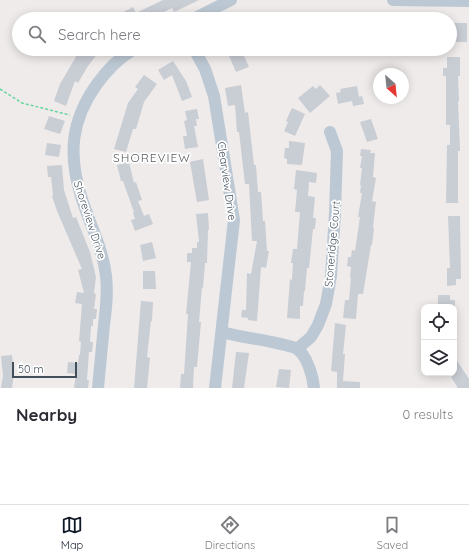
<!DOCTYPE html>
<html lang="en">
<head>
<meta charset="utf-8">
<style>
  :root { --surface:#fff; --page:#f7f7f7; --text:#2b2b33; --muted:#7c7c81; --line:#e1e1e2; --accent:#111827 }
  body { margin:0; font-family:Quicksand,sans-serif; background:var(--page); color:var(--text) }
  .controls { position:absolute; right:12px; bottom:12px; display:grid; overflow:hidden; border-radius:8px; box-shadow:0 2px 10px #0003 }
  .controls button { width:36px; height:36px; display:grid; place-items:center; padding:0; border:0; border-bottom:1px solid var(--line); background:var(--surface); color:var(--text); font:20px sans-serif }
  .compass { position:absolute; left:373px; top:68px; width:36px; height:36px; border-radius:50%; background:var(--surface); box-shadow:0 2px 10px #0003; rotate:153deg }
  .scale { position:absolute; left:12px; bottom:10px; width:65px; box-sizing:border-box; padding-left:4px; border:2px solid #424f5b; border-top:0; font-size:11px; line-height:14px; white-space:nowrap; color:#424f5b; -webkit-text-stroke:3px #fff; paint-order:stroke }
  .list { margin:0; padding:0; list-style:none }
  h2 { display:flex; justify-content:space-between; align-items:center; height:52px; margin:0; padding:0 16px; font-size:17px }
  h2 small { font-size:13px; font-weight:400; color:var(--muted) }
  .icon { flex:none; width:22px; height:22px; fill:none; stroke:currentColor; stroke-width:2; stroke-linecap:round; stroke-linejoin:round }
  .map { position:relative; flex:none; width:469px; height:388px; overflow:hidden }
  .search { position:absolute; background:var(--surface); box-shadow:0 2px 10px #0003; left:12px; right:12px; top:12px; height:44px; display:flex; align-items:center; gap:10px; box-sizing:border-box; padding:0 14px; border-radius:22px; color:var(--muted); font-size:15px }
  .sheet { height:116px; background:var(--surface) }
  nav { display:flex; justify-content:space-around; align-items:center; box-sizing:border-box; height:56px; border-top:1px solid var(--line); background:var(--surface); font-size:11px; color:var(--muted) }
  nav a { display:grid; justify-items:center; gap:2px }
  nav .on { color:var(--accent) }
  .map>svg:first-child { display:block }
</style>
</head>
<body>
<div class="map">
<svg width="469" height="388" viewBox="0 0 469 388">
  <rect width="100%" height="100%" fill="#efebeb"/>
  <!-- building -->
  <path fill="#c9cdd4" d="M163,0h36l-25,12 -2,-4 -22,11h-40l23,-12 3,6z
    M454,23h13v19h-12z
    M78,49h23l-13,17 -10,17 -3,-2 -9,25 -12,-5 6,-17 17,-29 -2,-2z
    M226,49h15l8,18 -13,5z
    M447,57h13v19h-2l1,25h-1l2,50h-2v52h-12l1,-58h3v-20h-4v-49h-3v-8h4z
    M173,61l13,20 6,16 -10,4 -10,-26 -8,5 -6,-10z
    M144,75l13,9 -13,18 -8,27h-3l-7,23 -12,-3 14,-46 10,-14 -3,-2z
    M241,85l4,28 3,-1 6,53h2l2,27h3l2,29h2l2,30h2l-3,17 -5,-1 -4,54 -9,-1v-2l-7,-1 1,-7h4l1,-37 4,1 6,-33h-5l-3,-57h-4l-6,-52h-2l-2,-27 -7,1 -3,-18z
    M320,85l10,11 -20,17 -12,-15 15,-12 3,3z
    M357,86l2,11 3,-1 2,8 -11,2 -1,-5 -14,3 -2,-11 5,-1 -1,-3z
    M292,108l13,6 -10,22 -11,-5 4,-9 -2,-1z
    M197,109l2,10h-3l1,7h-3l4,21 -13,2 -2,-13h4l-3,-15 3,-1 -2,-9z
    M49,116l16,5 -5,13 -16,-5z
    M371,119l7,20 -11,3 -7,-20z
    M289,141l16,2 -3,22 -15,-1v-5l-3,-1 1,-10h4z
    M47,143l14,2 -2,12 -14,-2z
    M361,149l10,1 -1,3h5l-2,24 3,1 -4,23 4,1 -3,25 1,1 -2,17h-1l-8,49h-5l-2,25 -13,-1 2,-18h4l2,-22 -1,-1 1,-10 -4,-1 1,-9h3l1,-7 3,1 5,-34h-2l4,-24h-2l1,-8h-1l2,-17h-2l2,-12h-2z
    M203,159l6,41 -12,2 -7,-40z
    M129,162l5,21 2,-1 6,18 -4,1 6,15 5,-2 4,10 -18,7 -4,-11 4,-1 -2,-6 1,-1 -11,-31h-2l-4,-16z
    M62,165l2,25 9,28 3,-1 14,35 6,25 -2,16 2,1 -2,15h3l-1,10h-3v7h-2l-1,16h3l-1,10h-3l-2,28h2l-1,8h-14l2,-14 -9,-1 1,-11 10,1 1,-8h1l1,-13 -2,-1 3,-37 -7,-1 2,-11 7,1 -6,-23 4,-1 -25,-58 -5,-15 1,-1 -2,-18h-3l-1,-11z
    M296,170l21,3 -1,10 -7,-1 -1,14 7,1 -2,21h3l-1,11h-2l-4,39h-2l-2,23h-1l-1,15h-3v13l-13,-1 3,-39 2,1 1,-17h-2l2,-14h4l3,-37h-5l2,-22 -3,-1z
    M208,213l1,17h-1l-1,33h-2l-2,25 -1,-1 -3,35h2l-4,45h-3l-1,21h-13l1,-14h3l4,-60h-2l5,-52h-4v-9h5v-5h5v-6h2l-3,-28z
    M448,216h12l1,63h-5v6l-9,1v-18h3z
    M152,242l4,16 -13,3 -3,-16z
    M143,271h12l1,18h-13z
    M438,295h12v5h5v7h-17z
    M141,301l12,1 -1,19h-1l-4,36 3,1 -3,30h-13z
    M335,323l11,2 -3,29h2l-2,27 17,1v6h-23v-16l-6,-1z
    M236,352l13,1 -5,35h-12z
    M12,355l2,19 -2,14h-11l2,-12 -2,-20z
    M454,356l15,23v9h-11l-7,-11 3,-2z
    M279,369l12,1 -2,18 -13,-1z"/>
  <g fill="none" stroke-linecap="round" stroke-linejoin="round">
    <!-- path -->
    <path stroke="#66d59f" stroke-width="1.5" stroke-dasharray="3 2" stroke-linecap="butt" d="M0,89l22,14 48,12"/>
    <!-- minor -->
    <path stroke="#bcc8d3" stroke-width="12" d="M393,0l76,1
      M193,19l38,-19
      M194,49l11,20 9,27 20,124 -19,168
      M222,332c20,6 42,7 63,13 4,1 10,2 12,4 10,6 16,28 17,39
      M297,349l14,-12 7,-12 8,-21 5,-28 4,-63 2,-62 -7,-19
      M98,388c2,-21 4,-42 6,-63 2,-16 4,-32 2,-49 -3,-28 -17,-53 -25,-80 -13,-42 -10,-76 16,-112 10,-14 22,-26 37,-35"/>
  </g>
  <g text-anchor="middle" dominant-baseline="central" stroke-width="3.5" stroke-linejoin="round" paint-order="stroke">
    <!-- street labels -->
    <g font-size="11" fill="#424f5b" stroke="#fff">
      <text transform="translate(227 181) rotate(82)">Clearview Drive</text>
      <text transform="translate(90 220) rotate(72)">Shoreview Drive</text>
      <text transform="translate(332 244) rotate(-85)">Stoneridge Court</text>
    </g>
    <!-- neighbourhood labels -->
    <g font-size="12" letter-spacing="1" fill="#575c61" stroke="#fff">
      <text x="152" y="157">SHOREVIEW</text>
    </g>
  </g>
</svg>
<div class="controls">
<button><svg class="icon" aria-label="locate" viewBox="0 0 24 24"><circle cx="12" cy="12" r="6"/><path d="M12 2v4M12 18v4M2 12h4M18 12h4"/></svg></button>
<button><svg class="icon" aria-label="layers" viewBox="0 0 24 24"><path d="M12 4l9 5-9 5-9-5zM3 14l9 5 9-5"/></svg></button>
</div>
<svg class="compass" viewBox="-18 -18 36 36"><path d="M0-13l5 13h-10z" fill="#e53935"/><path d="M0 13l5-13h-10z" fill="#7c7c81"/></svg>
<div class="scale">50 m</div>
<div class="search"><svg class="icon" aria-label="search" viewBox="0 0 24 24"><circle cx="10" cy="10" r="6"/><path d="M15 15l6 6"/></svg>Search here</div>
</div>
<section class="sheet">
<h2>Nearby<small>0 results</small></h2>
<ul class="list">
</ul>
</section>
<nav>
<a class="on"><svg class="icon" aria-label="map" viewBox="0 0 24 24"><path d="M3 6l6-2 6 2 6-2v14l-6 2-6-2-6 2zM9 4v14M15 6v14"/></svg>Map</a>
<a><svg class="icon" aria-label="directions" viewBox="0 0 24 24"><path d="M12 3l9 9-9 9-9-9zM9 14v-3h6M13 9l2 2-2 2"/></svg>Directions</a>
<a><svg class="icon" aria-label="saved" viewBox="0 0 24 24"><path d="M7 4h10v16l-5-4-5 4z"/></svg>Saved</a>
</nav>
</body>
</html>
